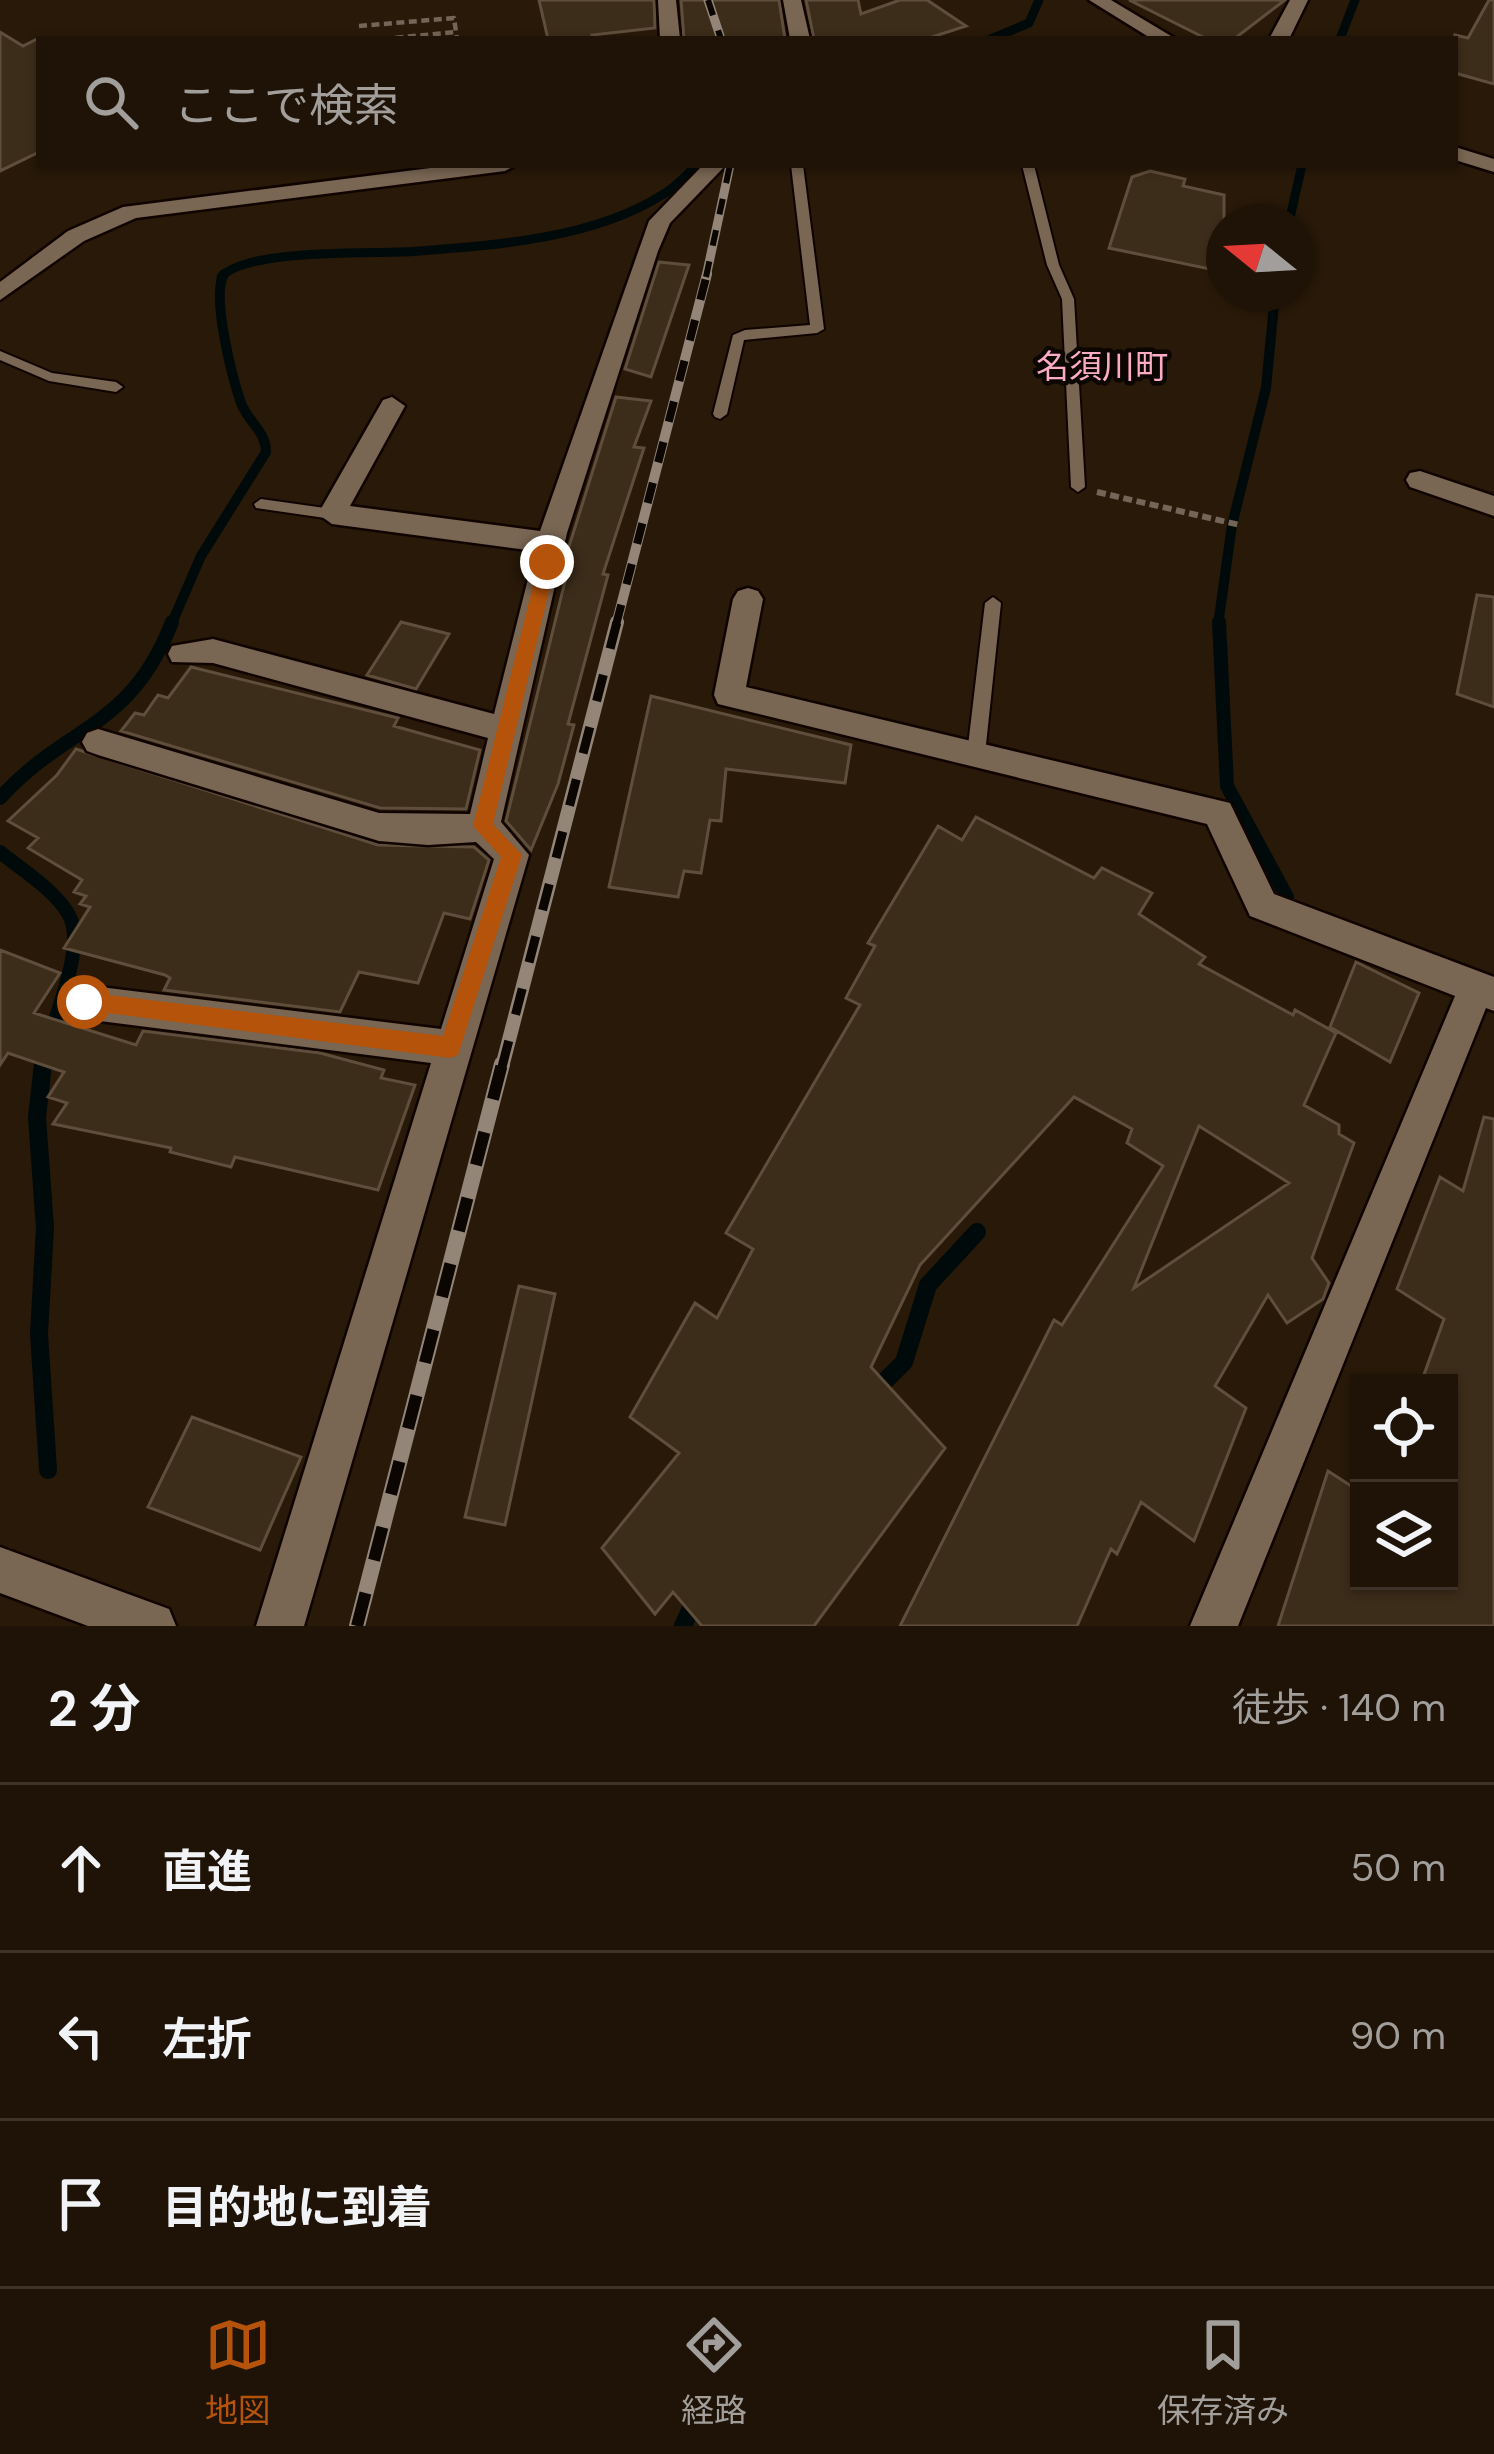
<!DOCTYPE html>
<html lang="ja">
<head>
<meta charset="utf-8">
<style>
  :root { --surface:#1e1306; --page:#2b2014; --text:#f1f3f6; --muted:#a19e9b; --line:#3c3228; --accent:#b45309 }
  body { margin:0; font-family:"DM Sans","Noto Sans JP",sans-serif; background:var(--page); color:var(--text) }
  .controls { position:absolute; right:36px; bottom:36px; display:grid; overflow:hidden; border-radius:0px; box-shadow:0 3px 9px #0004 }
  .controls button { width:108px; height:108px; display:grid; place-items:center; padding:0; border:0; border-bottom:3px solid var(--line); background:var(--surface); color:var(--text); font:60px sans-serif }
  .compass { position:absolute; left:1206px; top:204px; width:108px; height:108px; border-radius:50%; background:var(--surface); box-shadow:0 3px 9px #0004; rotate:288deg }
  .stop { position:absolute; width:36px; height:36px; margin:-27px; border:9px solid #b45309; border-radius:50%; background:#fff }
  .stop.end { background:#b45309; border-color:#fff; box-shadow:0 3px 12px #0008 }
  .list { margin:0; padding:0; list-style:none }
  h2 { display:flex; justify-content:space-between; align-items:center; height:156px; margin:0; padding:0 48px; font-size:51px }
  h2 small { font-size:39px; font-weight:400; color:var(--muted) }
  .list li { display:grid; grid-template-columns:78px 1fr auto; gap:36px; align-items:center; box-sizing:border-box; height:168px; padding:0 48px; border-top:3px solid var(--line) }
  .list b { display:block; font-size:45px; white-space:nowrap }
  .list em { font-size:39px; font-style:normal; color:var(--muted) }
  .icon { flex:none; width:66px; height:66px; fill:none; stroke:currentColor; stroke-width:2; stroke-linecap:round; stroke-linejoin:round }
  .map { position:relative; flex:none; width:1494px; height:1626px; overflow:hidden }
  .search { position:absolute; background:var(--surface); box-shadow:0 3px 9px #0004; left:36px; right:36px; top:36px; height:132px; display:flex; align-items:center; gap:30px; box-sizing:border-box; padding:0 42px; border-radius:0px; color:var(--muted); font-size:45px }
  .sheet { height:660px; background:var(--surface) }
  nav { display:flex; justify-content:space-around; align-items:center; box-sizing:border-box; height:168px; border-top:3px solid var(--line); background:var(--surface); font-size:33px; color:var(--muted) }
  nav a { display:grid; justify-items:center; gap:6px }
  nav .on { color:var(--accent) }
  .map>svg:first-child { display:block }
</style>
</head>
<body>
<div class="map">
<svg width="1494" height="1626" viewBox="0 0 1494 1626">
  <rect width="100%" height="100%" fill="#281908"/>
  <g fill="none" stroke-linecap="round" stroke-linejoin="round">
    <!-- stream-far3 -->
    <path stroke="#010a0b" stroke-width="9" d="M991,39l38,-16 10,-23
      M1340,39l15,-39
      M1289,222l13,-57
      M221,277c28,-30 155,-22 199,-26 78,-6 174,-13 242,-56 13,-7 24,-20 35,-30"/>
    <!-- stream-far2 -->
    <path stroke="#010a0b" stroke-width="10" d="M171,625l30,-69 65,-104c0,-21 -18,-30 -25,-49 -9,-26 -30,-108 -17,-129
      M1218,625l14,-100 34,-137 9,-94"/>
    <!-- stream-far1 -->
    <path stroke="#010a0b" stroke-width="14" d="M1219,622l8,164 60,111
      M0,798c67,-74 130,-68 172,-176
      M0,852c22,18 55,38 69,63 19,36 -21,110 -26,152"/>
    <!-- stream -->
    <path stroke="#010a0b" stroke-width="18" d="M43,1064l-6,53 8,111 -6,106 9,136
      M871,1395l33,-33 24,-77 49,-53
      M683,1626l14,-31"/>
  </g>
  <!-- building -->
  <path fill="#3c2c1a" stroke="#604e3c" stroke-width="3" fill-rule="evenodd" d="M539,0h115l1,28 -63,7 1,4h-45z
    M681,0h98l6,39h-101z
    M806,0h52l3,14 39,-14h27l39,26 -40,13h-112z
    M1129,0h156l-51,39h-27z
    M1489,0h5v84l-39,-11v-38l13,3z
    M0,32l23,14 16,-8v114l-39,19z
    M1150,171l35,8 -2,7 41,9v77l-115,-24 23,-71z
    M659,262l30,3 -38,112 -26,-8z
    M616,397l35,4 -17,46 10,1 -41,126 5,1 -40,149 6,1 -16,59 -27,66 -25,-29 63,-256 -5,-1 2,-8z
    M1477,595l17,2v110l-37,-13z
    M401,622l48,12 -33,55 -49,-14z
    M191,667l207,51 -4,8 86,24 -14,59 -86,-1 -259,-77 14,-18 9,2 14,-20 10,3z
    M651,696l200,49 -6,38 -119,-14 -5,52 -11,-1 -9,53 -17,-2 -6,26 -69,-10z
    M76,749l302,96 96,2 15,13 -19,59 -26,-6 -26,70 -59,-11 -19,40 -176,-22 6,-12 -5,-3 -101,-27 26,-41 -10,-3 6,-8 -12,-4 8,-12 -54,-32 10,-10 -30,-17 49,-46z
    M976,817l118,61 8,-10 50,25 -13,21 66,43 -6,7 94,51 2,-5 41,23 -32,72 35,20v9l15,9 -42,115 17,25 -6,16 -36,24 -19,-28 -53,91 31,22 -52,133 -53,-39 -24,52 -6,-5 -34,77h-177l154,-306 8,5 101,-159 -36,-23 5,-14 -58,-32 -154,168 -49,102 74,81 -131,178h-112l-29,-34 -18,22 -53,-66 77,-95 -49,-36 65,-114 22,15 36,-69 -27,-16 134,-228 -14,-7 29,-52 -7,-3 70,-117 24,14zM1199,1126l90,57 -155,105 46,-115z
    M0,950l60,23 -26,40 102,32 7,-14 177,22 64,17 -3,8 34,7 -37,105 -143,-33 -4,10 -61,-15 1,-4 -118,-24 14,-21 -19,-6 16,-25 -56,-19 -8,12z
    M1356,962l63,31 -29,69 -60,-35z
    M1484,1117l10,2v507h-216l50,-155 31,20v90h90v-198h-28l23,-64 -47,-30 43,-112 23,14z
    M519,1286l36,8 -50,231 -40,-8z
    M192,1417l109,40 -41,93 -112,-43z"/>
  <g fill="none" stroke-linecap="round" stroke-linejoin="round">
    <!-- service casing -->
    <g stroke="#100400" stroke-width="4">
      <path id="service" d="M791,165h12l21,164 -7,4 -73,7 -17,74 -7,5 -5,-2 -2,-3 20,-79 12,-5 65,-5z
        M1022,165h12l25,100 15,34 11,188 -7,5 -7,-5 -9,-188 -15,-34z
        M0,351l52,22 64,9 7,5 -7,5 -67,-11 -49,-21z
        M261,499l71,10 8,5 -8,5 -76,-11 -2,-4z
        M993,597l8,6 -16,151 -3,5h-12l-3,-5 18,-151z"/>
    </g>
    <!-- minor casing -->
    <g stroke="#100400" stroke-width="5">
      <path id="minor" d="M658,0h18l4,39h-20z
        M783,0h18l9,39h-20z
        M1290,0h18l-19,39h-20z
        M454,165h62l-11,6 -369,47 -52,23 -84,59v-18l68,-51 55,-24z
        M703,165h23l-56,58 -12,28 -91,282 -66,289 28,33 -225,771h-48l175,-563 -347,-44 -13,-5 -5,-12 5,-12 13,-5 357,44 53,-170 -18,-17 -48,3 -49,-4 -281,-86 -11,-4 -5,-9 5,-9 11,-4 281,84 91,1 18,-76 -275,-75 -41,-1 -4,-8 4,-8 41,-7 281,75 41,-163 -203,-27 -14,-10 65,-114 9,-3 13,9 -55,100 190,25 109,-310z
        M1420,471l74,25v20l-84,-29 -4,-7 4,-7z
        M748,588l10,3 5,8 -17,88 484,116 44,91 220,83v34l-8,-3 -248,618h-48l265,-630 -205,-80 -43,-92 -489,-120 -4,-9 19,-96 5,-8z
        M0,1547l169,62 7,17h-88l-88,-33z"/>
    </g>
    <!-- tertiary casing -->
    <g stroke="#100400" stroke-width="5">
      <path id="tertiary" d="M1089,0h22l65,39h-24z
        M1455,147l39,12v13l-39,-12z"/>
    </g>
    <!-- path-far1 -->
    <path stroke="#736557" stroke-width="4.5" stroke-dasharray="8 4.5" stroke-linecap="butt" d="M359,26l95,-8 3,21
      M383,39l73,-7"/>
    <!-- path -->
    <path stroke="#736557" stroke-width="6" stroke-dasharray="9 4.5" stroke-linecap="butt" d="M1097,492l143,33"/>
    <!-- service -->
    <use href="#service" fill="#796653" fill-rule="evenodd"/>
    <!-- minor -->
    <use href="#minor" fill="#796653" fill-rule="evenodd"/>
    <!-- tertiary -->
    <use href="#tertiary" fill="#796653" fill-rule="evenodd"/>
    <!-- rail-far3 casing -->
    <g stroke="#938679" stroke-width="9">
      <path id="rail-far3" d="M708,0l13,39
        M706,277l24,-112"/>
    </g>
    <!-- rail-far2 casing -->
    <g stroke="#938679" stroke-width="10">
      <path id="rail-far2" d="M616,625l91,-351"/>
    </g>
    <!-- rail-far1 casing -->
    <g stroke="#938679" stroke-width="14">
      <path id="rail-far1" d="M502,1067l115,-445"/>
    </g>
    <!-- rail casing -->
    <g stroke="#938679" stroke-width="16">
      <path id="rail" d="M357,1626l145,-562"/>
    </g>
    <!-- rail-far3 -->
    <use href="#rail-far3" stroke="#0c0602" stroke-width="6" stroke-dasharray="16" stroke-linecap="butt"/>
    <!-- rail-far2 -->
    <use href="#rail-far2" stroke="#0c0602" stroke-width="8" stroke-dasharray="21" stroke-linecap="butt"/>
    <!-- rail-far1 -->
    <use href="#rail-far1" stroke="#0c0602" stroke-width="9" stroke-dasharray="27" stroke-linecap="butt"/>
    <!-- rail -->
    <use href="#rail" stroke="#0c0602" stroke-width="12" stroke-dasharray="34" stroke-linecap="butt"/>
  </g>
  <!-- route -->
  <path fill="#b45309" d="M547,556l9,6 -63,262 29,31 -64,200 -8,3 -373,-49v-14l7,-3 359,44 58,-179 -28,-31 66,-264z"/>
  <g text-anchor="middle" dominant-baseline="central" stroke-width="9" stroke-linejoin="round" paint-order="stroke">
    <!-- far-neighbourhood labels -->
    <g font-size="33" fill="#fbabc6" stroke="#0c0602">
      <text x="1102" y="366">名須川町</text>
    </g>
  </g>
</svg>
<div class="controls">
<button><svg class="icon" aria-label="locate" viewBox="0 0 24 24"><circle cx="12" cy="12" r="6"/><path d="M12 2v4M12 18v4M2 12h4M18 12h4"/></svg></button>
<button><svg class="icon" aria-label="layers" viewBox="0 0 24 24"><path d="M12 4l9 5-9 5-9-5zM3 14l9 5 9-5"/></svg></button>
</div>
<svg class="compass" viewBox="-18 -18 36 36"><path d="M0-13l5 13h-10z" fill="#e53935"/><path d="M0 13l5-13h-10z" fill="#a19e9b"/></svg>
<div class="stop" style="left:84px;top:1002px"></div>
<div class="stop end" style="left:547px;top:562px"></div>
<div class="search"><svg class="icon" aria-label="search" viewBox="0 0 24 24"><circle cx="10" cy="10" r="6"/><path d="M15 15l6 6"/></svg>ここで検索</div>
</div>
<section class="sheet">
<h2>2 分<small>徒歩 · 140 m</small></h2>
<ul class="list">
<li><svg class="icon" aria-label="ahead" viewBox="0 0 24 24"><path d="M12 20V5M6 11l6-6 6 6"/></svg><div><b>直進</b></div><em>50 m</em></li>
<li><svg class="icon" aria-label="left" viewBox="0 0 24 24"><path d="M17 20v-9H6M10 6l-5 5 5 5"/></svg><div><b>左折</b></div><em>90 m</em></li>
<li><svg class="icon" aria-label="arrive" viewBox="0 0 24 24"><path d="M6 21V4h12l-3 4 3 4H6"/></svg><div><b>目的地に到着</b></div></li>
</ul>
</section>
<nav>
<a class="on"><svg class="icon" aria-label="map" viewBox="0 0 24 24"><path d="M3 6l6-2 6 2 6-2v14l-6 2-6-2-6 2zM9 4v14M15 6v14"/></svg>地図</a>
<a><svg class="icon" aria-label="directions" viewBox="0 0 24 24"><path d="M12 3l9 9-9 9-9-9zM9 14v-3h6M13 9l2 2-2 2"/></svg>経路</a>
<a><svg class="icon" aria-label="saved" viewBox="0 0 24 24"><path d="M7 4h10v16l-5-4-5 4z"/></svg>保存済み</a>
</nav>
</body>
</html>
